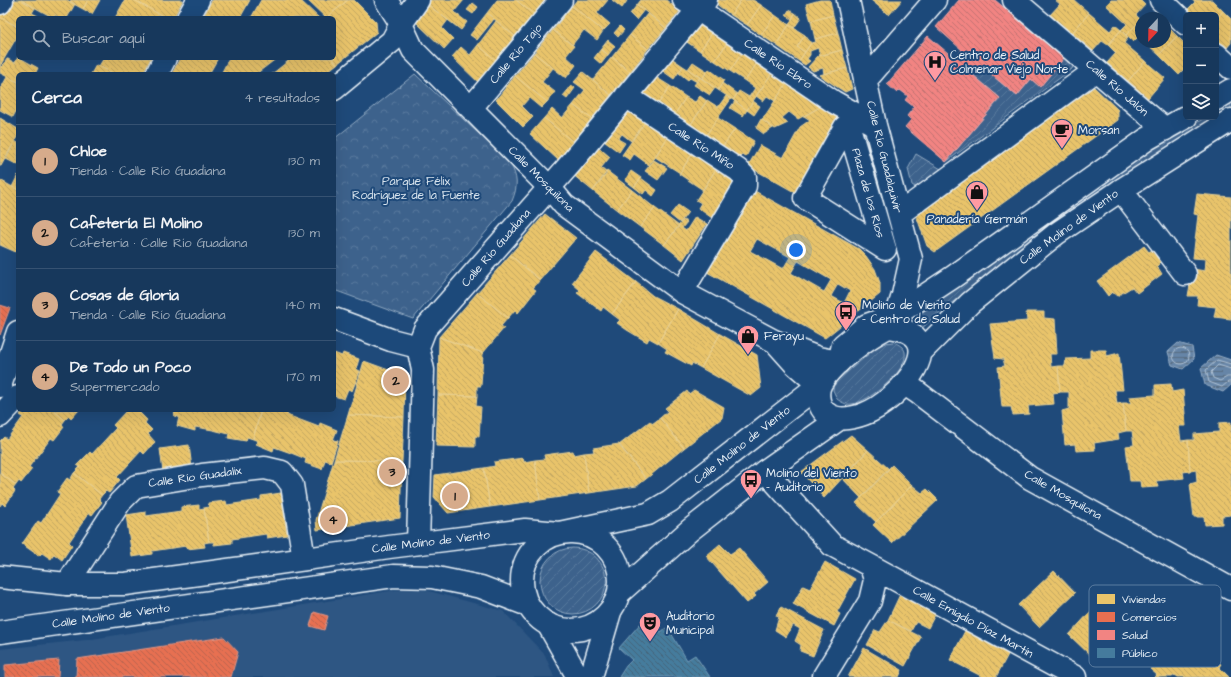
<!DOCTYPE html>
<html lang="es">
<head>
<meta charset="utf-8">
<style>
  :root { --surface:#17385c; --page:#203f62; --text:#f1f3f6; --muted:#9eacbb; --line:#365272; --accent:#d6ab8b }
  body { margin:0; font-family:"Architects Daughter",sans-serif; background:var(--page); color:var(--text) }
  .controls { position:absolute; right:12px; top:12px; display:grid; overflow:hidden; border-radius:6px; box-shadow:0 4px 16px #0002 }
  .controls button { width:36px; height:36px; display:grid; place-items:center; padding:0; border:0; border-bottom:1px solid var(--line); background:var(--surface); color:var(--text); font:20px sans-serif }
  .compass { position:absolute; left:1135px; top:12px; width:36px; height:36px; border-radius:50%; background:var(--surface); box-shadow:0 4px 16px #0002; rotate:202deg }
  .you { position:absolute; left:796px; top:250px; width:14px; height:14px; margin:-10px; border:3px solid #fff; border-radius:50%; background:#1a73e8; box-shadow:0 0 0 6px #1a73e833 }
  .badge { display:grid; place-items:center; width:26px; height:26px; border-radius:50%; background:var(--accent); color:#111; font-size:13px; font-weight:700 }
  .pin { position:absolute; translate:-50% -50%; border:2px solid #fff; box-shadow:0 1px 4px #0006 }
  .list { margin:0; padding:0; list-style:none }
  h2 { display:flex; justify-content:space-between; align-items:center; height:52px; margin:0; padding:0 16px; font-size:17px }
  h2 small { font-size:13px; font-weight:400; color:var(--muted) }
  .list li { display:grid; grid-template-columns:26px 1fr auto; gap:12px; align-items:center; box-sizing:border-box; height:72px; padding:0 16px; border-top:1px solid var(--line) }
  .list b { display:block; font-size:15px; white-space:nowrap }
  .list p { margin:0; font-size:13px; white-space:nowrap; color:var(--muted) }
  .list em { font-size:13px; font-style:normal; color:var(--muted) }
  .icon { flex:none; width:22px; height:22px; fill:none; stroke:currentColor; stroke-width:2; stroke-linecap:round; stroke-linejoin:round }
  .map { position:relative; flex:none; width:1231px; height:677px; overflow:hidden }
  .search { position:absolute; background:var(--surface); box-shadow:0 4px 16px #0002; left:16px; top:16px; width:320px; height:44px; display:flex; align-items:center; gap:10px; box-sizing:border-box; padding:0 14px; border-radius:6px; color:var(--muted); font-size:15px }
  .panel { position:absolute; background:var(--surface); box-shadow:0 4px 16px #0002; left:16px; top:72px; width:320px; height:340px; border-radius:6px }
  .map>svg:first-child { display:block }
</style>
</head>
<body>
<div class="map">
<svg width="1231" height="677" viewBox="0 0 1231 677">
  <defs>
    <pattern id="park-crowns" width="20" height="18" patternUnits="userSpaceOnUse"><rect width="20" height="18" fill="#3c628c"/><path d="M2 6a3 3 0 1 1 6 0M12 15a3 3 0 1 1 6 0" fill="none" stroke="#58799d"/></pattern>
    <pattern id="garden-furrows" width="10" height="10" patternUnits="userSpaceOnUse"><rect width="10" height="10" fill="#3c628c"/><path d="M-1 1l2-2M0 10L10 0M9 11l2-2" fill="none" stroke="#58799d"/></pattern>
    <pattern id="water-rules" width="6" height="5" patternUnits="userSpaceOnUse"><rect width="6" height="5" fill="#6685a7"/><path d="M0 2.5h6" fill="none" stroke="#596d82"/></pattern>
    <pattern id="homes-back-hatch" width="6" height="6" patternUnits="userSpaceOnUse"><rect width="6" height="6" fill="#e9c46a"/><path d="M-1 5l2 2M0 0l6 6M5-1l2 2" fill="none" stroke="#c0a562"/></pattern>
    <pattern id="shops-back-hatch" width="6" height="6" patternUnits="userSpaceOnUse"><rect width="6" height="6" fill="#e76f51"/><path d="M-1 5l2 2M0 0l6 6M5-1l2 2" fill="none" stroke="#b7634f"/></pattern>
    <pattern id="health-back-hatch" width="6" height="6" patternUnits="userSpaceOnUse"><rect width="6" height="6" fill="#f28482"/><path d="M-1 5l2 2M0 0l6 6M5-1l2 2" fill="none" stroke="#be7271"/></pattern>
    <pattern id="public-back-hatch" width="6" height="6" patternUnits="userSpaceOnUse"><rect width="6" height="6" fill="#457b9d"/><path d="M-1 5l2 2M0 0l6 6M5-1l2 2" fill="none" stroke="#456478"/></pattern>
  </defs>
  <rect width="100%" height="100%" fill="#1f4a7a"/>
  <filter id="ink" filterUnits="userSpaceOnUse"><feTurbulence type="fractalNoise" baseFrequency=".025" numOctaves="2"/><feDisplacementMap in="SourceGraphic" scale="8" xChannelSelector="R" yChannelSelector="G"/><feConvolveMatrix kernelMatrix="1 2 1 2 8 2 1 2 1" color-interpolation-filters="sRGB"/></filter>
  <g filter="url(#ink)">
    <!-- built -->
    <path fill="#2e5683" d="M414,587l89,24 42,44 9,22h-554v-28l86,-9z"/>
    <!-- park -->
    <path fill="url(#park-crowns)" stroke="#92aac2" d="M415,74l95,89c8,15 8,23 2,38l-99,118 -79,-29v-151z"/>
    <!-- garden -->
    <path fill="url(#garden-furrows)" stroke="#92aac2" d="M1064,58l9,8 -1,3 -126,93 54,-64 -27,-23 8,-9 36,30 14,-17 9,7z
      M1231,101v8c-70,41 -137,90 -203,138 -37,27 -75,52 -108,83l-4,-5 -7,-5 251,-180 25,-10 21,-13h10v-6z
      M916,154l25,15 -23,17 -3,1 -3,-2 -4,-16z
      M894,342c4,2 10,5 11,10 4,19 -37,50 -53,52 -6,1 -11,-2 -15,-5l-4,-9 1,-7 43,-36 8,-4z
      M540 581a33 33 0 1 1 66 0a33 33 0 1 1-66 0Z"/>
    <!-- water -->
    <path fill="url(#water-rules)" stroke="#9ab0c7" d="M1178,343l14,4 2,12 -11,10 -11,-4 -4,-13z
      M1216,355l15,5v25l-8,7 -18,-7 -4,-17z"/>
    <!-- homes -->
    <path fill="url(#homes-back-hatch)" stroke="#e9d295" fill-rule="evenodd" d="M9,0h12l14,8 -3,5 6,3 -1,2h-19v9l-18,-10v-3z
      M21,0h46l8,4 -8,14h-7l-5,-3 -1,3z
      M71,0h17l-5,9 -13,-7z
      M88,0h12l-8,14 -9,-5z
      M125,0h9l32,18h-51z
      M134,0h49l-10,18h-7z
      M212,0h38l-10,18h-37z
      M261,0h39l19,18h-68z
      M307,0h41l-22,18z
      M348,0h6l22,22 1,10 -40,32 -5,-6h2v-40h-8z
      M431,0h33l-10,12 13,10 -6,8 -33,-25z
      M497,0h19l20,16 -19,22 -30,-25z
      M516,0h32l-12,16z
      M577,0h31l-11,13 13,11 -7,7 -31,-25z
      M612,0h13l2,1 -5,7z
      M641,0h25l14,11 -14,17 -29,-23z
      M717,0h24l-10,15 -16,-12z
      M741,0h12l8,5 -14,20 -16,-10z
      M820,0h10l3,15 -22,6 -5,-17z
      M871,0h31l-13,15z
      M1055,0h19l15,13 -17,20 -22,-18 10,-11z
      M1111,0h29l5,5 -9,10 5,5 -15,15 -5,-5 6,-6 -21,-19z
      M1192,0h20l11,11 -7,8v-4h-27l-4,-3 10,-10z
      M473,3l5,4 -5,7 -6,-4z
      M428,5l20,15 -6,8 11,11 -9,10 -29,-28z
      M637,5l7,5 -8,10 -6,-6z
      M761,5l14,10 -14,20 -14,-10z
      M572,6l31,25 -6,9 -13,-10 -12,15 -19,-15z
      M789,10l6,3 -3,6 -6,-4z
      M1223,11l8,8v24l-6,7 -9,-8v-23z
      M487,13l7,6 -17,21 -7,-5z
      M648,13l18,15 -18,21 -18,-14z
      M795,13l6,5 -7,10 -5,-3z
      M1089,13l21,18 5,-6 6,5 -13,15 -6,-4 -9,10 -21,-18z
      M775,15l14,10 -13,20 -15,-10z
      M833,15l5,18 -23,6 -4,-18z
      M0,17l18,10v8l-18,31 2,1 5,-8h1l7,4 3,-6 20,11 -3,6h-17v8l-18,-9z
      M496,21l21,17 -19,24 -20,-17z
      M700,21l14,9 -14,21 -16,-11z
      M1140,21l1,2v15l-2,-2 -6,6 -7,-7z
      M1165,24l12,12 -18,19 -14,-13h20z
      M789,25l16,10 -8,12 8,5 -6,9 -23,-16z
      M620,26l4,4 -6,7 -4,-4z
      M553,30l21,16 -8,10 10,9 -10,13 -32,-25z
      M714,30l15,10 -14,21 -15,-10z
      M1121,30l7,8 -4,5 21,18 -17,20 -21,-18 9,-10 -8,-8z
      M838,33l4,17 -22,6 -2,-8 -8,3v4l-3,4 3,2 -5,4 -6,-4 12,-18 5,-1 -1,-3z
      M630,35l18,14 -18,23 -18,-15z
      M805,35l6,8 -6,9 -8,-5z
      M1177,36l9,9v23l-7,7 -20,-20z
      M608,40l7,6 -7,9 -7,-6z
      M729,40l15,10 -14,21 -15,-10z
      M478,45l20,17 -18,22 -28,-27 9,-10 9,8z
      M601,49l7,6 -7,9 -7,-6z
      M744,50l15,10 -14,21 -15,-10z
      M842,50l5,18 -23,6 -1,-6 -10,3 -5,-4 10,-11z
      M534,53l19,15 -11,14 13,10 -8,10 -32,-26z
      M612,57l18,15 -19,23 -18,-15z
      M670,57l13,9 -9,13 -14,-10z
      M104,58h47l-9,16h-28l-15,-8z
      M180,58h38l-9,16h-37z
      M229,58h48l-21,16h-35z
      M292,58h40l5,6 -13,10h-52z
      M759,60l15,10 -27,40 -14,-10 6,-9 10,6 6,-9 -10,-7z
      M1145,61l20,17 -17,20 -20,-17z
      M693,62l14,9 -5,8 -14,-10z
      M96,65l3,1 15,8h-23z
      M683,66l17,11 -3,5 -7,-4 -2,2 -9,-7z
      M847,68l5,21 -7,3 -26,-17z
      M709,69l15,11 -6,10 -16,-11z
      M774,70l15,10 -14,21 -8,-5 -4,5 -7,-5z
      M583,72l28,23 -19,24 -19,-14 12,-15 -11,-8z
      M515,76l32,26 -6,6 -12,-10 -7,8 11,11 -10,10 -27,-27z
      M654,76l16,10 -13,20 -18,-12z
      M7,77l11,5v25l-5,10 -13,-7v-20z
      M700,77l15,11 -5,7 -16,-10z
      M789,80l35,25 -26,14 -9,-7 -7,6 6,5 -13,6 -13,-9z
      M722,83l15,11 -4,6 -15,-10z
      M572,85l3,3 -8,11 -4,-3z
      M670,86l16,11 -13,20 -16,-11z
      M1094,87l24,23v10l-183,132 -8,-6 -11,-31z
      M700,96l7,5 -18,26 -16,-10 13,-20 9,5z
      M726,96l5,3 -27,39 -15,-11 18,-27 11,7z
      M735,101l12,9 -4,6 -13,-8z
      M753,101l7,5 -6,9 -7,-5z
      M573,105l19,14 -19,23 -29,-24 8,-9 10,9z
      M824,105l11,9 8,11 -38,73 -57,-32 12,-21 23,13 17,-31 10,-7 -6,-4z
      M626,109l19,13 -14,19 -9,-7 -4,5 7,4 -6,9 -18,-13z
      M0,118l18,11v6l-17,31h-1z
      M544,118l29,24 -15,18 -28,-26z
      M718,118l17,11 -14,20 -17,-11z
      M761,119l12,9 -9,6 -8,-6z
      M645,122l23,15 -19,28 -15,-11 -4,6 -8,-5z
      M735,129l19,12 -8,16 -4,-3 -4,6 -17,-11z
      M668,137l24,17 -12,19 -25,-16z
      M15,141l3,2v22l-12,-6z
      M596,145l14,12 -9,11 6,5 -14,18 -21,-17z
      M692,154l24,15 -13,21 -24,-16z
      M654,160l13,8 -9,12 -13,-9z
      M716,169l19,13 -23,36 -14,-10 3,-5 -5,-3z
      M607,171l25,19 -15,20 -24,-19z
      M631,171l10,7 -7,9 -9,-7z
      M18,175v15l-6,-3z
      M641,178l16,12 -4,6 -7,-6 -3,4 -9,-7z
      M0,180l18,10v63l-18,-8z
      M632,190l23,18 -15,19 -23,-17z
      M753,190l106,59 7,7 9,13 5,14v11l-55,44 -118,-66zM757,239l33,18 -7,12 -33,-18zM798,261l33,19 -7,12 -33,-19zM838,284l12,7 -6,12 -13,-7z
      M1197,194l34,3v122l-17,-2 2,-10 -19,-2 1,-9h-10l5,-27 12,2 1,-12 -13,-1 5,-43 -4,-1z
      M678,205l10,7 -8,11 -10,-8z
      M655,208l24,18 -15,19 -24,-18z
      M545,214l31,24 -36,42 -30,-25z
      M695,217l12,7 -24,36 -19,-15 19,-25 4,2 -5,6 4,3z
      M1144,246l5,6 6,-4 8,12 -6,6 5,8 -25,19 -5,-6 -15,9 -5,-4 -4,4 -11,-15z
      M596,252l40,30 -24,32 -9,-7 -2,4 -24,-18 3,-3 -8,-7z
      M510,255l30,25 -7,8 3,2 -18,23 -3,-3 -7,8 -31,-25z
      M636,282l17,14 25,13 -20,34 -9,-5 -2,4 -20,-12 -10,-7 3,-3 -8,-6z
      M477,293l31,25 -7,8 3,2 -21,25 -44,-16z
      M678,309l42,25 -19,34 -9,-5 -1,3 -26,-14 2,-3 -9,-6z
      M1026,312h18v6l11,1 2,35h-7l1,13 7,-1 2,26 -7,1 1,11 -26,2 1,8 -16,1 -2,-8h-9l-4,-40 7,-1 -2,-7 -8,-1 -5,-34 37,-3z
      M720,334l37,21 4,33 -10,8 -50,-28z
      M439,337l44,16 -2,33h-4v10l-39,-1z
      M1090,350h16l1,6 12,-3 4,37h-8l2,14 6,-1 3,28 -8,2 1,6 -25,4 1,7 -19,1 -1,-7 -10,1 -3,-34 7,-2v-17h-9l-2,-26h7l1,-7 24,-1z
      M334,353l8,3 1,-3 16,6 -3,10 4,2 -8,20 -4,-2 -4,10 -10,-3z
      M364,361l41,15 -1,41 -56,-2z
      M1171,384l1,8 11,-2 3,36h-7l2,15 7,-1 2,31 -7,1 1,6 -28,3 2,6 -17,1 -1,-7h-10l-4,-35 8,-1 -2,-14h-6l-3,-28h8l-2,-6 26,-2v-10z
      M694,390l30,17 -2,11 -38,30 -24,-30 8,-7 -3,-3 22,-17 2,3z
      M438,395l39,1 -1,10 5,1 -2,30 -4,-1v11l-39,-1z
      M24,410h29l12,10 -3,4 2,3 -10,13 -3,-2 -22,29 3,2 -11,14 -2,-2 -3,4 -16,-12v-32l4,-4 3,2 6,-8 10,-14 -3,-2z
      M53,410h26l-8,9 -2,-3 -4,4z
      M127,410h10l10,10 -2,3 7,7 -4,4 7,8 -11,12 -3,-3 -24,26 3,3 -11,13 -3,-2 -4,4 -28,-22 6,-6 -3,-2 13,-13 2,2 24,-26 -3,-3z
      M175,410h86l-8,29 -6,-2 -1,4 -18,-3 1,-4 -16,-4 -18,-3v4l-18,-5 2,-9 -5,-1z
      M261,410h22l5,2 -1,3 32,12 1,-4 17,7 -4,10 5,1 -7,21 -6,-2 -3,9 -17,-6 1,-4 -15,-6 -17,-6 -1,4 -17,-7 2,-3 -5,-2z
      M348,415l56,2 -2,44 -68,-1z
      M660,418l24,30 -38,31 -27,-34 31,-24 2,3z
      M1231,422v93l-9,1v8l-17,1 -1,-8h-10l-4,-33 7,-2 -1,-12 -6,1 -2,-31h6v-6l25,-2v-9z
      M851,435l17,15 -44,48 -23,-26z
      M619,444l27,35 -9,7 -48,7 -5,-40 10,-1 -1,-4z
      M189,445l3,23 -29,4 -3,-23z
      M868,450l21,19 -28,29 -18,-19z
      M573,451l1,4 10,-2 5,40 -49,7 -5,-40 10,-1 -1,-4z
      M523,458l1,4 11,-2 5,40 -50,7 -6,-39 11,-2 -1,-4z
      M334,460l68,1 -2,57 -83,12 -1,-10z
      M892,465l20,20 -36,37 -20,-19z
      M484,468l6,39 -42,6 -14,-16 1,-22z
      M0,473l16,12 -3,4 2,2 -10,15 -3,-3 -2,3z
      M74,473l28,22 -3,4 3,3 -10,13 -3,-2 -20,29 3,3 -10,15 -8,-6 -3,5 -9,-6 -3,3 -17,-12 16,-23 3,2 19,-29 -3,-2 10,-14 3,2z
      M912,485l10,8 5,-4 11,11 -46,43 -19,-18z
      M281,493l6,42 -20,3 -1,-4 -34,5v4l-18,2v-3h-5l-5,-34 5,-1 -1,-4 18,-2 1,4 34,-5v-4z
      M199,505v4l5,-1 5,34 -5,1 1,4 -18,2 -1,-3 -34,5v3l-20,3 -6,-42 20,-3v4l35,-5v-4z
      M720,544l10,10 9,-6 29,34 -14,12 2,2 -9,7 -41,-47z
      M825,562l30,17 -18,33 3,2 -6,12 -41,-22 10,-18 7,3z
      M1054,571l21,22 -36,34 -21,-22z
      M903,588l35,21 -10,19 -12,-6 -5,9 -23,-11z
      M1103,598l21,20 -19,17 -15,20 -21,-20z
      M781,607l43,23 -11,26 -13,-5 1,-6 -6,-4 5,-12 -7,-4 -7,12 -11,-7 4,-13 -3,-1z
      M888,620l33,17 -16,29 -38,-21 8,-15 5,2z
      M966,629l44,22 -14,26h-13l-33,-17z
      M1174,647l11,8 7,-7 29,16 -2,3 10,10h-51l-3,-2 -3,2h-17l2,-2 -7,-6z
      M864,648l38,22 -3,7h-51z"/>
    <!-- shops -->
    <path fill="url(#shops-back-hatch)" stroke="#e79683" d="M0,305l10,3 -10,27z
      M314,612l14,4 -4,14 -14,-4z
      M224,637l14,15 -7,25h-155l1,-18z
      M59,660l-1,17h-53v-12z"/>
    <!-- health -->
    <path fill="url(#health-back-hatch)" stroke="#efa5a5" d="M959,0h36l69,58 -24,29 -9,-8 -14,17 -36,-30 -8,9 27,23 -54,64 -41,-35 6,-7 -4,-4 7,-9 -9,-7 3,-4 -8,-6 -3,3 -10,-9 41,-48 27,23 7,-9 -26,-23z"/>
    <!-- public -->
    <path fill="url(#public-back-hatch)" stroke="#769eb8" d="M647,616l14,16 5,-4 5,5 16,27 8,-5 15,22h-91l7,-11 6,-6 -13,-12z"/>
    <g fill="none" stroke-linecap="round" stroke-linejoin="round">
      <!-- shore -->
      <path stroke="#b4c6d8" stroke-width="1" d="M1173 356a8 8 0 1 1 16 0a8 8 0 1 1-16 0Z
        M1231,364l-14,-4 -11,10 3,12 13,5 6,-5h3
        M1231,369l-13,-4 -7,7 2,6 7,3 7,-4h4"/>
      <!-- minor casing -->
      <g stroke="#e8f1f8" stroke-width="25">
        <path id="minor" d="M386,0l15,24 12,26 136,137 15,18 118,87 92,49 44,17 21,4 4,-17 24,-20 30,-11 6,-19 8,-36 -36,-134 -27,-125
          M684,0l150,102 41,23
          M1014,0l151,129
          M1161,0l25,24
          M0,3l2,-3
          M188,18l10,-18
          M1216,54l15,14
          M157,74l8,-16
          M865,81l70,-81
          M334,89l58,-48 9,-17 17,-24
          M626,96l112,74 7,7v9l-63,106
          M471,108l90,-108
          M845,127h4l36,122 -80,-51z
          M1121,190l64,84
          M899,214l197,-144
          M334,319l57,21 27,7
          M778,345l17,19 24,21
          M905,384l12,8 113,86 201,111
          M0,386l18,-54
          M0,416l18,-19
          M765,471l67,74 39,21 4,14 -5,21 -46,75
          M418,543l5,-173 -5,-23 7,-18 146,-166 135,-163
          M871,566l204,111
          M67,584l53,-82 16,-16 66,-11 63,-7 17,4 10,13 12,74
          M548,624l30,53
          M591,677l19,-65"/>
      </g>
      <!-- major casing -->
      <g stroke="#e8f1f8" stroke-width="25">
        <path id="major" d="M1216,99l15,-9
          M888,327l9,-13 56,-37 194,-138 39,-22
          M888,327c70,7 10,75 -24,87 -16,6 -40,9 -45,-13 -1,-5 -1,-13 2,-18 11,-20 46,-45 67,-56z
          M921,352l49,-49 86,-69 65,-44 110,-70
          M522 581a49 49 0 1 1 98 0a49 49 0 1 1-98 0Z
          M0,577l67,7h58l132,-18 132,-19 136,-17 34,3 89,-19 22,-13 149,-116
          M619,593l71,-63 75,-59 74,-52
          M0,632l393,-56 39,1 49,10 47,18"/>
      </g>
      <!-- minor -->
      <use href="#minor" stroke="#1f4a7a" stroke-width="22"/>
      <!-- major -->
      <use href="#major" stroke="#1f4a7a" stroke-width="22"/>
    </g>
  </g>
  <!-- icons -->
  <defs>
    <g id="hospital-pin" transform="scale(1.15)"><path d="M0 17L-7.5 6A9.5 9.5 0 1 1 7.5 6Z" fill="#ff9aa2" stroke="#1f4a7a"/><path d="M-5-5h3v3.5h4V-5h3V5h-3V1.5h-4V5h-3Z" fill="#111"/></g>
    <g id="cafe-pin" transform="scale(1.15)"><path d="M0 17L-7.5 6A9.5 9.5 0 1 1 7.5 6Z" fill="#ff9aa2" stroke="#1f4a7a"/><path d="M-5.5-4.5H6V0H3Q3 3.5 0 3.5H-2.5Q-5.5 3.5-5.5 0ZM3-3.2v2h1.7v-2ZM-6 4.5H4V6H-6Z" fill="#111"/></g>
    <g id="shop-pin" transform="scale(1.15)"><path d="M0 17L-7.5 6A9.5 9.5 0 1 1 7.5 6Z" fill="#ff9aa2" stroke="#1f4a7a"/><path d="M-5-2.5h2.3a2.7 3.5 0 0 1 5.4 0H5L5.5 6h-11ZM-1.5-2.5h3a1.5 2.3 0 0 0-3 0Z" fill="#111"/></g>
    <g id="bus-pin" transform="scale(1.15)"><path d="M0 17L-7.5 6A9.5 9.5 0 1 1 7.5 6Z" fill="#ff9aa2" stroke="#1f4a7a"/><path d="M-5-6H5V4H4V6H2V4H-2V6H-4V4H-5ZM-3.5-4V0h7V-4ZM-3.5 1.2v1.5H-2V1.2ZM2 1.2v1.5H3.5V1.2Z" fill="#111"/></g>
    <g id="theatre-pin" transform="scale(1.15)"><path d="M0 17L-7.5 6A9.5 9.5 0 1 1 7.5 6Z" fill="#ff9aa2" stroke="#1f4a7a"/><path d="M-5-5.5Q0-4 5-5.5V0Q5 5 0 6Q-5 5-5 0ZM-3.3-2.5H-1v1.5H-3.3ZM1-2.5H3.3v1.5H1ZM-2.8 1Q0 5.5 2.8 1Z" fill="#111"/></g>
  </defs>
  <g fill-rule="evenodd">
    <use href="#hospital-pin" x="935" y="62"/>
    <use href="#cafe-pin" x="1062" y="130"/>
    <use href="#shop-pin" x="977" y="192"/>
    <use href="#bus-pin" x="846" y="312"/>
    <use href="#shop-pin" x="748" y="336"/>
    <use href="#bus-pin" x="751" y="480"/>
    <use href="#theatre-pin" x="650" y="623"/>
  </g>
  <g text-anchor="middle" dominant-baseline="central" stroke-width="4" stroke-linejoin="round" paint-order="stroke">
    <!-- street labels -->
    <g font-size="12" fill="#e8f1f8" stroke="#1f4a7a">
      <text transform="translate(516 54) rotate(-50)">Calle Río Tajo</text>
      <text transform="translate(778 64) rotate(34)">Calle Río Ebro</text>
      <text transform="translate(1117 88) rotate(41)">Calle Río Jalón</text>
      <text transform="translate(701 146) rotate(33)">Calle Río Miño</text>
      <text transform="translate(884 157) rotate(76)">Calle Río Guadalquivir</text>
      <text transform="translate(541 179) rotate(45)">Calle Mosquilona</text>
      <text transform="translate(868 193) rotate(74)">Plaza de los Ríos</text>
      <text transform="translate(1069 227) rotate(-36)">Calle Molino de Viento</text>
      <text transform="translate(496 248) rotate(-49)">Calle Río Guadiana</text>
      <text transform="translate(742 445) rotate(-38)">Calle Molino de Viento</text>
      <text transform="translate(195 477) rotate(-8)">Calle Río Guadalix</text>
      <text transform="translate(1063 495) rotate(30)">Calle Mosquilona</text>
      <text transform="translate(431 542) rotate(-7)">Calle Molino de Viento</text>
      <text transform="translate(111 616) rotate(-8)">Calle Molino de Viento</text>
      <text transform="translate(973 622) rotate(29)">Calle Emigdio Díaz Martín</text>
    </g>
    <!-- poi labels -->
    <g font-size="12" fill="#e8f1f8" stroke="#1f4a7a" text-anchor="start">
      <text x="950" y="55">Centro de Salud<tspan x="950" dy="14">Colmenar Viejo Norte</tspan></text>
      <text x="1078" y="130">Morsan</text>
      <text x="977" y="219" text-anchor="middle">Panadería Germán</text>
      <text x="862" y="305">Molino de Viento<tspan x="862" dy="14">- Centro de Salud</tspan></text>
      <text x="764" y="336">Ferayu</text>
      <text x="766" y="473">Molino del Viento<tspan x="766" dy="14">- Auditorio</tspan></text>
      <text x="666" y="616">Auditorio<tspan x="666" dy="14">Municipal</tspan></text>
    </g>
    <!-- park labels -->
    <g font-size="12" fill="#d7e3ed" stroke="#1f4a7a">
      <text x="416" y="181">Parque Félix<tspan x="416" dy="14">Rodríguez de la Fuente</tspan></text>
    </g>
  </g>
  <!-- legend -->
  <rect x="1089" y="585" width="132" height="82" rx="6" fill="#1f4a7a" stroke="#5b7ca0" stroke-width="1"/>
  <rect x="1097" y="594" width="18" height="10" fill="#e9c46a"/>
  <rect x="1097" y="612" width="18" height="10" fill="#e76f51"/>
  <rect x="1097" y="630" width="18" height="10" fill="#f28482"/>
  <rect x="1097" y="648" width="18" height="10" fill="#457b9d"/>
  <g font-size="11" fill="#e8f1f8">
    <text x="1122" y="603">Viviendas</text>
    <text x="1122" y="621">Comercios</text>
    <text x="1122" y="639">Salud</text>
    <text x="1122" y="657">Público</text>
  </g>
</svg>
<div class="controls">
<button>+</button>
<button>−</button>
<button><svg class="icon" aria-label="layers" viewBox="0 0 24 24"><path d="M12 4l9 5-9 5-9-5zM3 14l9 5 9-5"/></svg></button>
</div>
<svg class="compass" viewBox="-18 -18 36 36"><path d="M0-13l5 13h-10z" fill="#e53935"/><path d="M0 13l5-13h-10z" fill="#9eacbb"/></svg>
<div class="you"></div>
<div class="pin badge" style="left:455px;top:496px">1</div>
<div class="pin badge" style="left:396px;top:381px">2</div>
<div class="pin badge" style="left:392px;top:472px">3</div>
<div class="pin badge" style="left:333px;top:520px">4</div>
<div class="search"><svg class="icon" aria-label="search" viewBox="0 0 24 24"><circle cx="10" cy="10" r="6"/><path d="M15 15l6 6"/></svg>Buscar aquí</div>
<section class="panel">
<h2>Cerca<small>4 resultados</small></h2>
<ul class="list">
<li><span class="badge">1</span><div><b>Chloe</b><p>Tienda · Calle Río Guadiana</p></div><em>130 m</em></li>
<li><span class="badge">2</span><div><b>Cafetería El Molino</b><p>Cafetería · Calle Río Guadiana</p></div><em>130 m</em></li>
<li><span class="badge">3</span><div><b>Cosas de Gloria</b><p>Tienda · Calle Río Guadiana</p></div><em>140 m</em></li>
<li><span class="badge">4</span><div><b>De Todo un Poco</b><p>Supermercado</p></div><em>170 m</em></li>
</ul>
</section>
</div>
</body>
</html>
